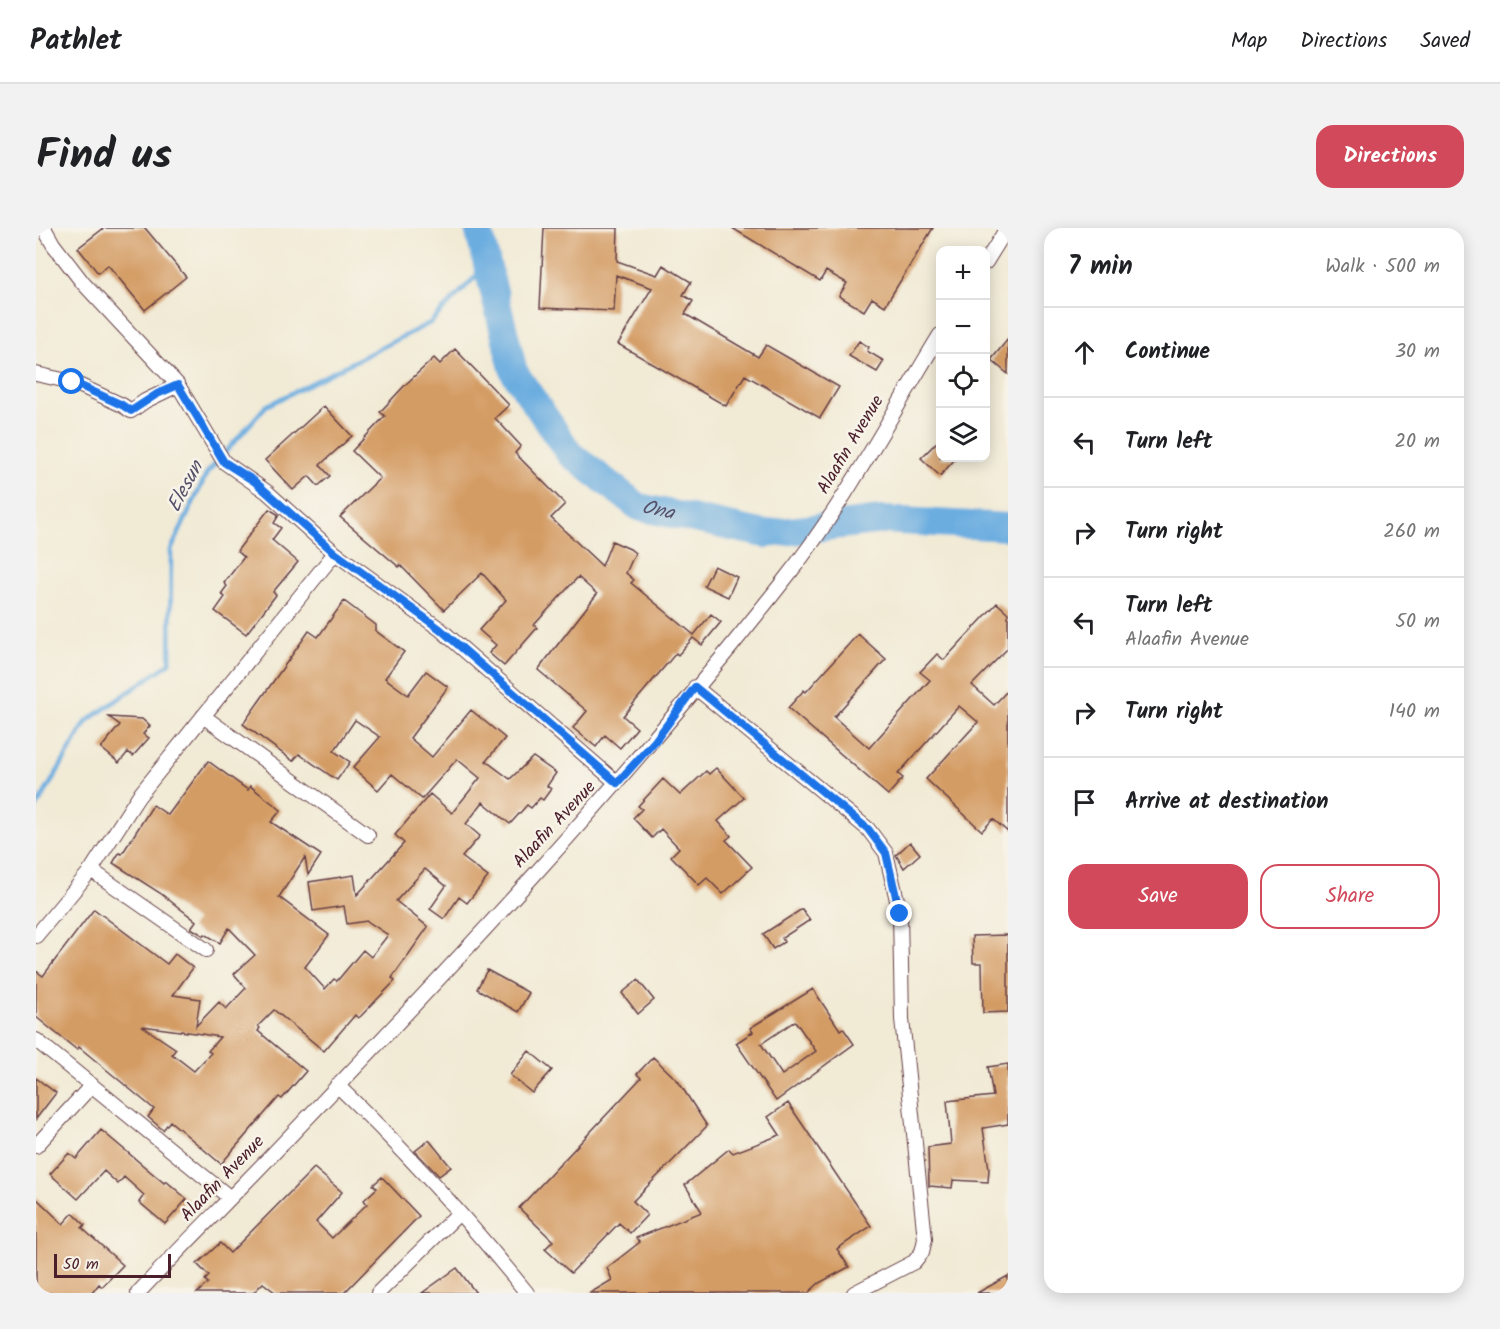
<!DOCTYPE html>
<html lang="en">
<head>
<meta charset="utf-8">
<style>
  :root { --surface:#fff; --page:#f2f2f2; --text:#202124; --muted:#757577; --line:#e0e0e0; --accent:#d1495b }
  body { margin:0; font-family:Kalam,sans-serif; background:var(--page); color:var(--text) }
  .controls { position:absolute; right:18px; top:18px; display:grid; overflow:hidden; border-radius:12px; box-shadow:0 3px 15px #0003 }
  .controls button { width:54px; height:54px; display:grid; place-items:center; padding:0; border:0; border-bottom:2px solid var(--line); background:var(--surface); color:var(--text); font:30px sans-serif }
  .scale { position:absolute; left:18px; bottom:15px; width:117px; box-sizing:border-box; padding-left:6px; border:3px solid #4a1f2b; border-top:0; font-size:16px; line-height:21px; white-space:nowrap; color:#4a1f2b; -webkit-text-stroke:4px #f7f3e8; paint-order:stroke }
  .stop { position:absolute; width:18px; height:18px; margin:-14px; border:4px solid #1a73e8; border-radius:50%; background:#fff }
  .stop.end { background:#1a73e8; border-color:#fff; box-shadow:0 2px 6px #0008 }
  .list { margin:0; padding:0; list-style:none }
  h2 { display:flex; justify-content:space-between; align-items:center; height:78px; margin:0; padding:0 24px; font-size:26px }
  h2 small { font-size:20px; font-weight:400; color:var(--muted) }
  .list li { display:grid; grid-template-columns:39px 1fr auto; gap:18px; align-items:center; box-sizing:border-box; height:90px; padding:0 24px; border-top:2px solid var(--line) }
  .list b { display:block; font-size:22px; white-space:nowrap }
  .list p { margin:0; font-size:20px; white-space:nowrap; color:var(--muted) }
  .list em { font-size:20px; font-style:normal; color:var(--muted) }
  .actions { display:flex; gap:12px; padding:18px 24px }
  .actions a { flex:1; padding:14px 0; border:2px solid var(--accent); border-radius:18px; text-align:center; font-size:21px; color:var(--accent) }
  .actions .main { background:var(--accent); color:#fff }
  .icon { flex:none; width:33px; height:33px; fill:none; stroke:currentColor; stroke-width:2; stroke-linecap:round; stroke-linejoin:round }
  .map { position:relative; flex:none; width:972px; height:1065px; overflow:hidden; border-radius:18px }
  header { display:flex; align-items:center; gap:36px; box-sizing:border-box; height:84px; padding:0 30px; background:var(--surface); border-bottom:2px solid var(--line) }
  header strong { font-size:28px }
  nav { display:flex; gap:33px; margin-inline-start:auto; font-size:21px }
  .intro { display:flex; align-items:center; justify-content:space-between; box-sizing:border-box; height:144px; padding:0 36px }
  h1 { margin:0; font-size:42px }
  .button { padding:15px 27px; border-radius:18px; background:var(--accent); color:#fff; font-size:21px; font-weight:700 }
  main { display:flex; gap:36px; padding:0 36px }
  aside { flex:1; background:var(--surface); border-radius:18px; box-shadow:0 3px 15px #0003 }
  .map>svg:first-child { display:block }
</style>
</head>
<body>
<header>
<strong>Pathlet</strong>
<nav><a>Map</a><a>Directions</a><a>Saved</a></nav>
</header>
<div class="intro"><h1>Find us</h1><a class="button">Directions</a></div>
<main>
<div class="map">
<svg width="972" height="1065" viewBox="0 0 972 1065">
  <rect width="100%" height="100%" fill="#f7f3e8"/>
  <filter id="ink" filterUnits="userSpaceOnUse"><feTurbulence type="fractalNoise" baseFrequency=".0167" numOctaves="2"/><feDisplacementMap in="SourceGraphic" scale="12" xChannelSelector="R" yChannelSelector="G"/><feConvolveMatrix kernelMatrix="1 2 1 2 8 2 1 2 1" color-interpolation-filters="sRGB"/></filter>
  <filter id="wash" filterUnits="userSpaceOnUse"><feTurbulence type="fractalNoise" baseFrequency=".008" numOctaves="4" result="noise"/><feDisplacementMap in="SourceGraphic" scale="24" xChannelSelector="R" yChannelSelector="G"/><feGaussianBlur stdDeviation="1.35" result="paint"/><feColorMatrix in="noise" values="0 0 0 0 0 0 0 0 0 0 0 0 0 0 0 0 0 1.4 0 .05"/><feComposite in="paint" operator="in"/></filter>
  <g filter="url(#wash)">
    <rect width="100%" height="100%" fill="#f1ead5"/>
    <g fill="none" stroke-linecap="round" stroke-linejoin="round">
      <!-- stream -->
      <path stroke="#6cade0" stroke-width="4.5" d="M0,580l51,-87 83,-58 1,-113 36,-77 59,-67 164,-83 57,-58"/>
      <!-- river -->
      <path stroke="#6cade0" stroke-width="28" id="s1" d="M442,0l36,144 56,82 69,53 126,27 117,-14 126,7"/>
    </g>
    <g id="blocks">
      <!-- building -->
      <path fill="#d49c65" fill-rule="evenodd" d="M68,0h41l41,49 -41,33 -37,-45 -10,8 -20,-25z
        M508,0h74l-1,33 40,14 6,-10 28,17 -8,13 10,6 -8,13 73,43 8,-12 73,42 -19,31 -75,-43 -19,31 -108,-62 34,-56 -36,-13 -2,36 -74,-3z
        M696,0h201l-48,78 -13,-8 -8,13 -25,-15 8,-13 -21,-12 -6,10z
        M972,111v35l-17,-14z
        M823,113l10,6 -2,4 17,10 -7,11 -28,-16z
        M419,121l54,56 -14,13 26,28 -6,7 50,51 -14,14 51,48 10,-25 18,8 5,4 -9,20 8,7 -3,3 63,52 17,-21 10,8 -19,23 -9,-7 -15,17 -2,-2 -53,63 14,12 -17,20 -15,-13 -9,12 -23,-19 14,-17 -49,-41 59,-76 -19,-17 -44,48 3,3 -33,38 -15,-13 7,-8 -17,-15 27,-30 -24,-27 -38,37 -44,-45 -1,2 -59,-50 40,-39 -28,-27 33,-35 -5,-4 26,-28 28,-26 6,6z
        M288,178l28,30 -32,29 10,11 -12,10 -9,-10 -16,14 -28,-30z
        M904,211v19h16l-16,18 -19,-18z
        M233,281l10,6 -5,8 7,5 -9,12 26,22 -25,30 3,3 -30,39 -31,-23 10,-14 -4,-3 6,-8 -3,-3 20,-26 -7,-6z
        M678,338l23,11 -9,20 -24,-11z
        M308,373l32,24v6l28,21 -19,26 23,17 18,-24 22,16 -38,51 22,19 39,-47 34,28 -19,23 24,18 23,-22 23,16 -9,13 4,3 -8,11 -3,-2 -9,10 -4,-3 -17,19 -27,-22 -17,22 14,12 -18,21 26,20 -21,26 -8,-6 -15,22 -14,-10 16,-23 -21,-17 -29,32 32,26 -36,51 3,3 -34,35 -3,2 -3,-3 -31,36 -50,-41 -16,16 2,2 -2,3 48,40 -24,28 -3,-2 -58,67 -51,-43 -7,9 -15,-13 6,-8 -75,-62 -2,3 -41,-33v-46l7,5 51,-67 73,55 8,-10 18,14 -20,27 27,4 -4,27 23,-24 7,7 20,-21 -12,-14 21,-19 -26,-27 -9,15 -15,-9 -1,2 -13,-8 5,-7 -36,-28 -47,-30 6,-10 3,1 31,-49 15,10 40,-54 40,29 2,-4 31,24 -10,12 50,33 -13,20 -3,-18 -26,40 50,38 -24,32 20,22 9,-10 3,2 26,-31 8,7 17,-22 -21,-14 -20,3 -3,-18 -31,5 -4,-29 45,-7 3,20 47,-52 -9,-8 35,-41 22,19 28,-35 -23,-19 -35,40 -30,-25 -14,16 -25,-22 27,-31 -25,-17 -21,31 16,11 -13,18 -38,-26 -6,7 -50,-37 66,-93 9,6zM106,798l53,7 25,4 -12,14 3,2 -17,18 -22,-17 4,-5z
        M961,375l11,10v35l-36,37 22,20 14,-15v142l-15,-13 -11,12 -56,-52 52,-57 -19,-16 -61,68 5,4 -15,17 -100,-87 16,-18 2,2 52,-58 28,25 -52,58 35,31 61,-68 -10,-8 17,-18 7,6z
        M73,489l33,2 8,7 -7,8 6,4 -16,18 -5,-4 -9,11 -18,-15 19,-23z
        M680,540l28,30 -26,23 13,15 -5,4 26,27 -29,27 -16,-16 -8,7 -28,-29 8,-8 -18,-19 -9,9 -19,-20 9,-9 -4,-3 25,-27 17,16 26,-24 3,3z
        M874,614l10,12 -16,14 -8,-13z
        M766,681l8,11 -28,18 2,4 -11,7 -10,-15z
        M972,707v77l-25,1 -1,-50h-9l-1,-27z
        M451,742l42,23 -11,19 -41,-23z
        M602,752l16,20 -16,14 -16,-21z
        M777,761l27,41 3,-2 11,16 -78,57 -40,-58 17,-11 -3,-4zM759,793l21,30 -34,24 -21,-31z
        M493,823l23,19 -20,23 -22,-18z
        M617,829l25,24 29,45 -74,75 14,14 -17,18 -11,-10 -48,50 -26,-24 8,-8 -34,-33 122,-130 -4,-4z
        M972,836v60l-25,4 6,41 -1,13 -35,-2 -1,8 -23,-2 -1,-39 23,-3 -4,-43 46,-5 -5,-29z
        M0,850l20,15 -20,26z
        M752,875l83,123 -34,23 12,18 -30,16 -11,10h-218l22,-13 -5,-12 33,-26 -4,-4 66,-26 -17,-27 44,-36 4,4 47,-18 -12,-18z
        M65,902l63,53 2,-2 21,18 -22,25 -26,-22 5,-7 -20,-18 -6,7 -14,-13 -26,28 -28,-25 19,-21 7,6z
        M393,912l22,27 -12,9 -24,-25z
        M278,940l28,24 -26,30 16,16 35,-34 -3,-4 13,-12 -4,-3 9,-8 37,39 -75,77h-68l-13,-10 -10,10h-56l11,-10 -3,-3 4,-4 -12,-12 23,-21 10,10z
        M0,970l27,26 10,-11 12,12 -3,3 41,37 -21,22 -3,-3 -7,9h-50l-6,-5z
        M421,1040l19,25h-54z
        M972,1048v17h-31z"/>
    </g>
  </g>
  <g filter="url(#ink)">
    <use href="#blocks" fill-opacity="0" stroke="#633d44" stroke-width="1.5"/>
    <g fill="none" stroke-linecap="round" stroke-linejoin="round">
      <!-- minor casing -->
      <g stroke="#633d44" stroke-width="16">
        <path id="minor" d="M8,0l9,16 30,39 95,102 46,77 43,30 68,61 105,76 177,154
          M950,34l21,-34
          M0,146l36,8 50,23 9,6 14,-10 33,-16
          M659,459l173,142 18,24 14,60 2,106 23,220 -3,13 -8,10 -60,31
          M167,488l165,119
          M55,642l115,80
          M0,708l55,-66 47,-73 197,-244
          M0,812l193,157
          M301,857c68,65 131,135 190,208
          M0,918l56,-61
          M102,1065c43,-46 88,-90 132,-136 178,-186 356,-375 515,-578 60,-75 105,-163 155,-244
          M342,1065l81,-80"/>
      </g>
      <!-- minor -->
      <use href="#minor" stroke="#fff" stroke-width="14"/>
    </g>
  </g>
  <g fill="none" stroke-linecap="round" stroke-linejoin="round" filter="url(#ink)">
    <!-- route -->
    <path stroke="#1a73e8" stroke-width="8" d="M36,154l50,23 9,6 26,-17 21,-9 46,77 30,19 81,72 105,76 177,154 38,-42 40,-54 173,142 18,24 14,61"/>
  </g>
  <g text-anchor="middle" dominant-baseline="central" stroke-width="5" stroke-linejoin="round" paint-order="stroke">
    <!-- street labels -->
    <g font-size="18" fill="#4a1f2b" stroke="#f7f3e8">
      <text transform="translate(815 217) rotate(-59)">Alaafin Avenue</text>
      <text transform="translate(519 597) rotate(-47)">Alaafin Avenue</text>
      <text transform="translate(187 951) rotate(-46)">Alaafin Avenue</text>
    </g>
    <!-- water labels -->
    <g font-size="20" font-style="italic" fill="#56516a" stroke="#f7f3e8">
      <text transform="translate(150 259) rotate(-62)">Elesun</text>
      <text stroke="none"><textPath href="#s1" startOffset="354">Ona</textPath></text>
    </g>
  </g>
</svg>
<div class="controls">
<button>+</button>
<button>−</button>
<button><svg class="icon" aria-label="locate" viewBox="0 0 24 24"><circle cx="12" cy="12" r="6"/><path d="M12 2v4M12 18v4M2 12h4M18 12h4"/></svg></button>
<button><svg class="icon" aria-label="layers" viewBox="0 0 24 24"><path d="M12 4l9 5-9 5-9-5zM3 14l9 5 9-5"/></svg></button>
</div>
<div class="scale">50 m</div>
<div class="stop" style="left:36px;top:154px"></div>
<div class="stop end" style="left:864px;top:686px"></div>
</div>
<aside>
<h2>7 min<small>Walk · 500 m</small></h2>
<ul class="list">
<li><svg class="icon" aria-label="ahead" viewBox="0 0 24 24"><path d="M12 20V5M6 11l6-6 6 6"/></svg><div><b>Continue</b></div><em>30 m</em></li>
<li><svg class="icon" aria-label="left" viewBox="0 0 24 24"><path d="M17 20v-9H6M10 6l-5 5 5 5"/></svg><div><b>Turn left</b></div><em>20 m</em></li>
<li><svg class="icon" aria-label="right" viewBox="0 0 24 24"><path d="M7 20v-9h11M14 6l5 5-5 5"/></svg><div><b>Turn right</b></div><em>260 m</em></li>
<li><svg class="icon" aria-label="left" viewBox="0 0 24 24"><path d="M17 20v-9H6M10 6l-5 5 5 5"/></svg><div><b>Turn left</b><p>Alaafin Avenue</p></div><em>50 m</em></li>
<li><svg class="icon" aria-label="right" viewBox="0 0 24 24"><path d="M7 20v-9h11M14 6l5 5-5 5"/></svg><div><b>Turn right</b></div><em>140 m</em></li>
<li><svg class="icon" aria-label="arrive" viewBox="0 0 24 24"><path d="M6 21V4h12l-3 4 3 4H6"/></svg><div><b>Arrive at destination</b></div></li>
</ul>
<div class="actions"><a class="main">Save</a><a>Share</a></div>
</aside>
</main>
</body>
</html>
